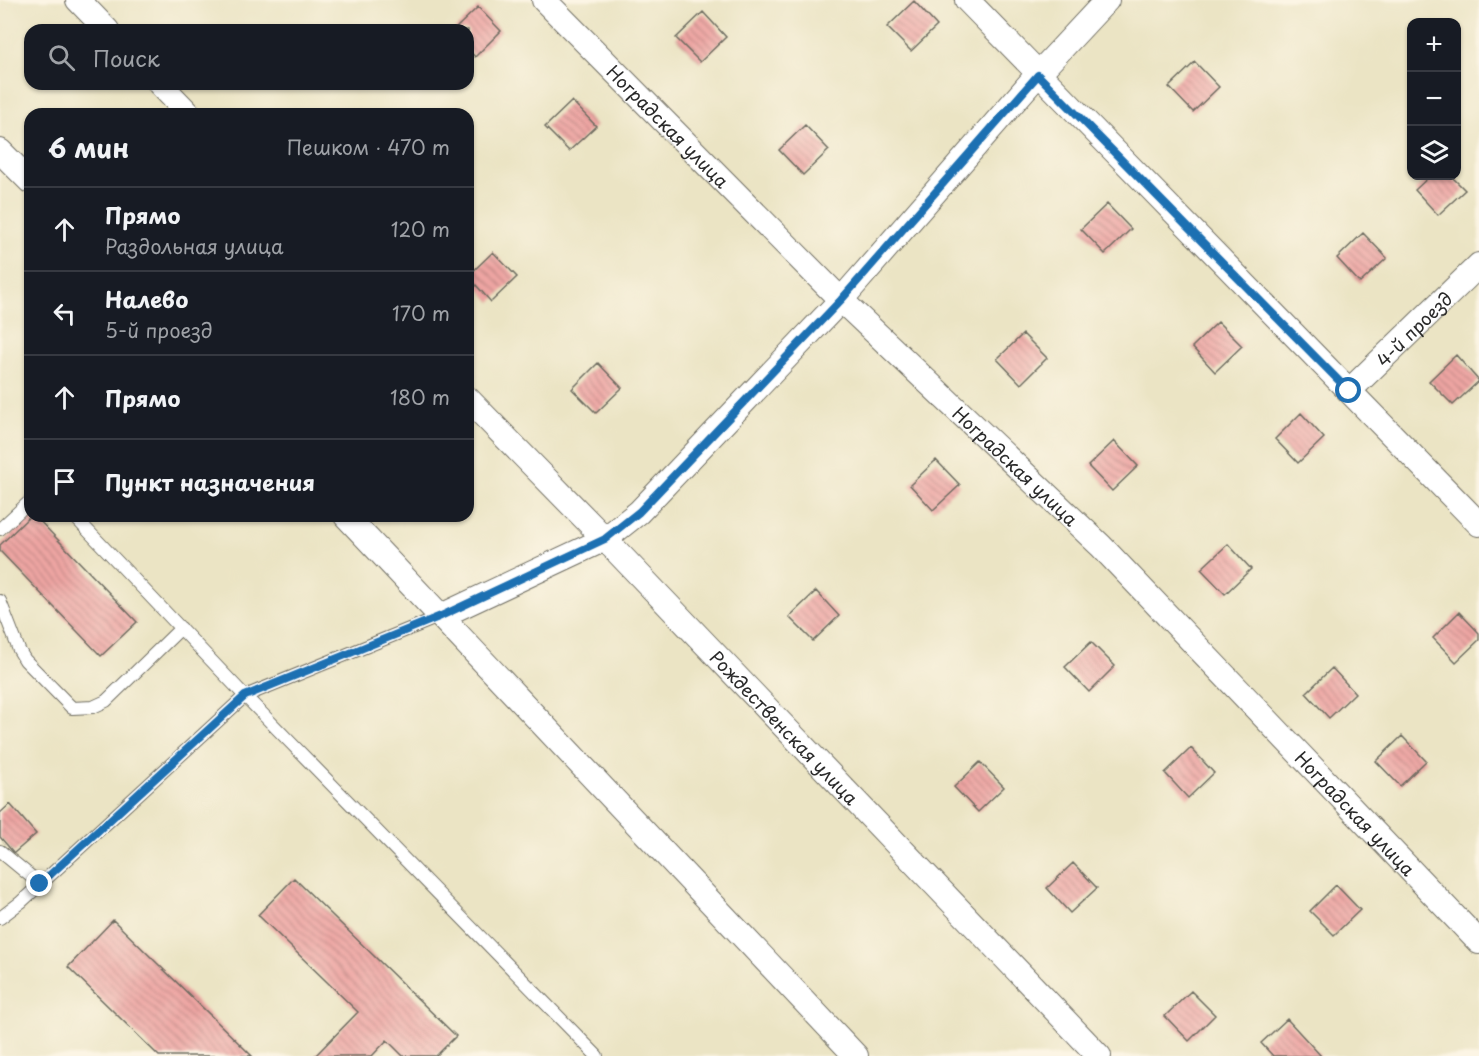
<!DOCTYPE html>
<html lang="ru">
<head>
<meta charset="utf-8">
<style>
  :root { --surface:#171b24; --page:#20242c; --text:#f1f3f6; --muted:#9ea1a6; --line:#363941 }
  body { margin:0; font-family:"Playpen Sans",sans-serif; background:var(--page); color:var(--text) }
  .controls { position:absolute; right:18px; top:18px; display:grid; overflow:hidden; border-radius:12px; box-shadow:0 2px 4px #0004 }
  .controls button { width:54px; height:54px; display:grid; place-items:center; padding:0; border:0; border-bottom:2px solid var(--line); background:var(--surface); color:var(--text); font:30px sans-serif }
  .stop { position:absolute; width:18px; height:18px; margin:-14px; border:4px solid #1f6fb2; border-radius:50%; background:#fff }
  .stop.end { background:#1f6fb2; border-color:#fff; box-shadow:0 2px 6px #0008 }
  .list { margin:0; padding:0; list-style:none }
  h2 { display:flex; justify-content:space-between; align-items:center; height:78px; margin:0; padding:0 24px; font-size:26px }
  h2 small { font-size:20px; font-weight:400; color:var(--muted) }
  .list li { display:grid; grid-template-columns:39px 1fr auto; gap:18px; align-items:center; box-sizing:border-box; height:84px; padding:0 24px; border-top:2px solid var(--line) }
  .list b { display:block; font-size:22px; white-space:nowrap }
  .list p { margin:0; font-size:20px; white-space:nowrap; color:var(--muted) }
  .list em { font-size:20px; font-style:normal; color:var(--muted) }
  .icon { flex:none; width:33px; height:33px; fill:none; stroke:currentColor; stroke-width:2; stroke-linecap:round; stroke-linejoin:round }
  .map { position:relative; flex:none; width:1479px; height:1056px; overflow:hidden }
  .search { position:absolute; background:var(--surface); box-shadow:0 2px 4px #0004; left:24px; top:24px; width:450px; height:66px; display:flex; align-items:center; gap:15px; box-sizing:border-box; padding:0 21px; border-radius:18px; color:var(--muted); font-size:22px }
  .panel { position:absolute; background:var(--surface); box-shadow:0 2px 4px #0004; left:24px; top:108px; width:450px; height:414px; border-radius:18px }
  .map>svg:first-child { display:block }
</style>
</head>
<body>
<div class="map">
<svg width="1479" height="1056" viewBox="0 0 1479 1056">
  <defs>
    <pattern id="building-back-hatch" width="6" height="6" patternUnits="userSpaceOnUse" patternTransform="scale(1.5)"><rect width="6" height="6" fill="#eea5a3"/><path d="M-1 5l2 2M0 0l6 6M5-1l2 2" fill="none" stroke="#c18785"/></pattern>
  </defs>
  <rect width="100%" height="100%" fill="#fcf5e5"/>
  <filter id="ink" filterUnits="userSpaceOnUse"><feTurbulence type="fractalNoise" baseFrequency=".0167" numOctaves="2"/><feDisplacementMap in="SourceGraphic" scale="12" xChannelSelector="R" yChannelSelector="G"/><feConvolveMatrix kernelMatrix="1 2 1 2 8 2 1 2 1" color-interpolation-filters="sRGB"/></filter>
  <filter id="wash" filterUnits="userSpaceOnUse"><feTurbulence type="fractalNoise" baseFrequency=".008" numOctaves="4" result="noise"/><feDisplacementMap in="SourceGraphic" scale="24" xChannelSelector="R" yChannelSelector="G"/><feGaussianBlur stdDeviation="1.35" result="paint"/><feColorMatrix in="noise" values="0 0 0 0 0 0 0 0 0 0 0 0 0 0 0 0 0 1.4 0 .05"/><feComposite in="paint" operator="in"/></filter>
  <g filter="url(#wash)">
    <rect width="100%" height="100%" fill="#ebe4c4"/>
    <g id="blocks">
      <!-- building -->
      <path fill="url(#building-back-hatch)" d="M914,1l23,25 -26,25 -24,-24z
        M478,7l23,24 -26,26 -7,-8v-19h-14z
        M703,12l23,25 -26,25 -24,-24z
        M1195,62l24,25 -26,25 -24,-25z
        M572,101l24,25 -27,25 -24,-24z
        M805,125l24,25 -26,25 -24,-25z
        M1430,176h21l14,14 -27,25 -23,-25z
        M1107,204l24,25 -26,25 -24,-25z
        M1363,233l24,25 -27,25 -23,-25z
        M493,252l24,25 -26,25 -23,-26z
        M1218,322l24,24 -27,26 -23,-25z
        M1023,334l24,24 -26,26 -24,-25z
        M1456,355l23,26 -26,24 -24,-24z
        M598,363l24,25 -26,25 -24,-24z
        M1301,413l23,25 -26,25 -23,-24z
        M1114,441l24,25 -26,25 -24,-25z
        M936,460l24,25 -27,25 -23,-25z
        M30,516h5l102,106 -36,34 -101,-105v-6z
        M1228,544l23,25 -26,25 -24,-25z
        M816,591l23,25 -26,25 -24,-24z
        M1459,612l20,21v7l-23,22 -23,-24z
        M1091,642l24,24 -26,26 -24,-25z
        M1332,668l23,25 -26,25 -23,-25z
        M1402,736l24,25 -26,25 -24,-25z
        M1191,748l23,25 -26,25 -23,-25z
        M980,762l24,25 -26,25 -24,-25z
        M10,804l26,30 -22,19 -14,-16v-24z
        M1073,863l24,25 -27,25 -23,-25z
        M294,878l162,158 -20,20h-33l-16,-16 -15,16h-57l43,-44 -100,-97z
        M1336,885l24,25 -26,25 -24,-24z
        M113,920l139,136h-93l-91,-89z
        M1191,991l24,24 -26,26 -24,-25z
        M1287,1019l34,37h-48l-12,-13z"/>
    </g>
  </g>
  <g filter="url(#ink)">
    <use href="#blocks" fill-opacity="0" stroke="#6e6c61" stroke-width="1.5"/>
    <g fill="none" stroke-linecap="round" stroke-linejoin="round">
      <!-- lane casing -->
      <g stroke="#6e6c61" stroke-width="14">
        <path id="lane" d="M74,516l171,180 352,360
          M0,529l30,-28
          M0,601l19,49 6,10 47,48 21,-1 13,-6 75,-73
          M0,851l40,33
          M0,918l21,-16 224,-206 196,-80"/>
      </g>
      <!-- street casing -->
      <g stroke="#6e6c61" stroke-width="26">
        <g id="street">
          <path d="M78,0l29,30"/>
          <path id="s1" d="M544,0l297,300 260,246 378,396"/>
          <path d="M967,0l512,524"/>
          <path d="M160,84l29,30"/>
          <path d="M0,151l30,30"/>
          <path id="s2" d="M1349,391l130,-126"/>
          <path id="s3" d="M468,399l137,140 494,517"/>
          <path d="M346,516l510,540"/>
          <path d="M441,616l164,-77 34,-27 202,-212 197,-226 69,-74"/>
        </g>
      </g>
      <!-- lane -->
      <use href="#lane" stroke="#fff" stroke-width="12"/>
      <!-- street -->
      <use href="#street" stroke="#fff" stroke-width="24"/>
    </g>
  </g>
  <g fill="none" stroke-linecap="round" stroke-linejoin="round" filter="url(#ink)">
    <!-- route -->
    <path stroke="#1f6fb2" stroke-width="8" d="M40,884l205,-188 196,-80 164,-77 34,-27 202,-212 197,-225 311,316"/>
  </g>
  <g text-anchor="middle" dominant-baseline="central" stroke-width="4.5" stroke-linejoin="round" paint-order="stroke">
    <!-- street labels -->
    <g font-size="18" fill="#2b2b2b" stroke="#fcf5e5">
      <text stroke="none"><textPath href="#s1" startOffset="177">Ноградская улица</textPath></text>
      <text stroke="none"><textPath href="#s2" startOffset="90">4-й проезд</textPath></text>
      <text stroke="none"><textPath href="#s1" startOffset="663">Ноградская улица</textPath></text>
      <text stroke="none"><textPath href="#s3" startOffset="456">Рождественская улица</textPath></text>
      <text stroke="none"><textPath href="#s1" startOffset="1149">Ноградская улица</textPath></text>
    </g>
  </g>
</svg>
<div class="controls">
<button>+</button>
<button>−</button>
<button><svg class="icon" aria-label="layers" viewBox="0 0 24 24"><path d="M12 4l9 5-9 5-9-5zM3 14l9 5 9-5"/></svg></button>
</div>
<div class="stop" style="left:1349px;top:391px"></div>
<div class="stop end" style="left:40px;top:884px"></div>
<div class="search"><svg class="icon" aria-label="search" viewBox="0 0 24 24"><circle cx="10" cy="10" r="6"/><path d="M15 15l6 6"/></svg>Поиск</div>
<section class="panel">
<h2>6 мин<small>Пешком · 470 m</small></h2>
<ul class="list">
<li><svg class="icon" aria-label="ahead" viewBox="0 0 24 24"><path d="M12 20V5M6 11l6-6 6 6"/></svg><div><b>Прямо</b><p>Раздольная улица</p></div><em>120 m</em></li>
<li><svg class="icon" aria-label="left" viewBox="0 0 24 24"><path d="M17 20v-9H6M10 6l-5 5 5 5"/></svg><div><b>Налево</b><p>5-й проезд</p></div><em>170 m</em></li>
<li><svg class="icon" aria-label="ahead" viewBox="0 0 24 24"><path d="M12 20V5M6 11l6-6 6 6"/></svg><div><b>Прямо</b></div><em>180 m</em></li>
<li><svg class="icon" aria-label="arrive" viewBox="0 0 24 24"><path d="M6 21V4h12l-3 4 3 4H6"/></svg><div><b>Пункт назначения</b></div></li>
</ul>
</section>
</div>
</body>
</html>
